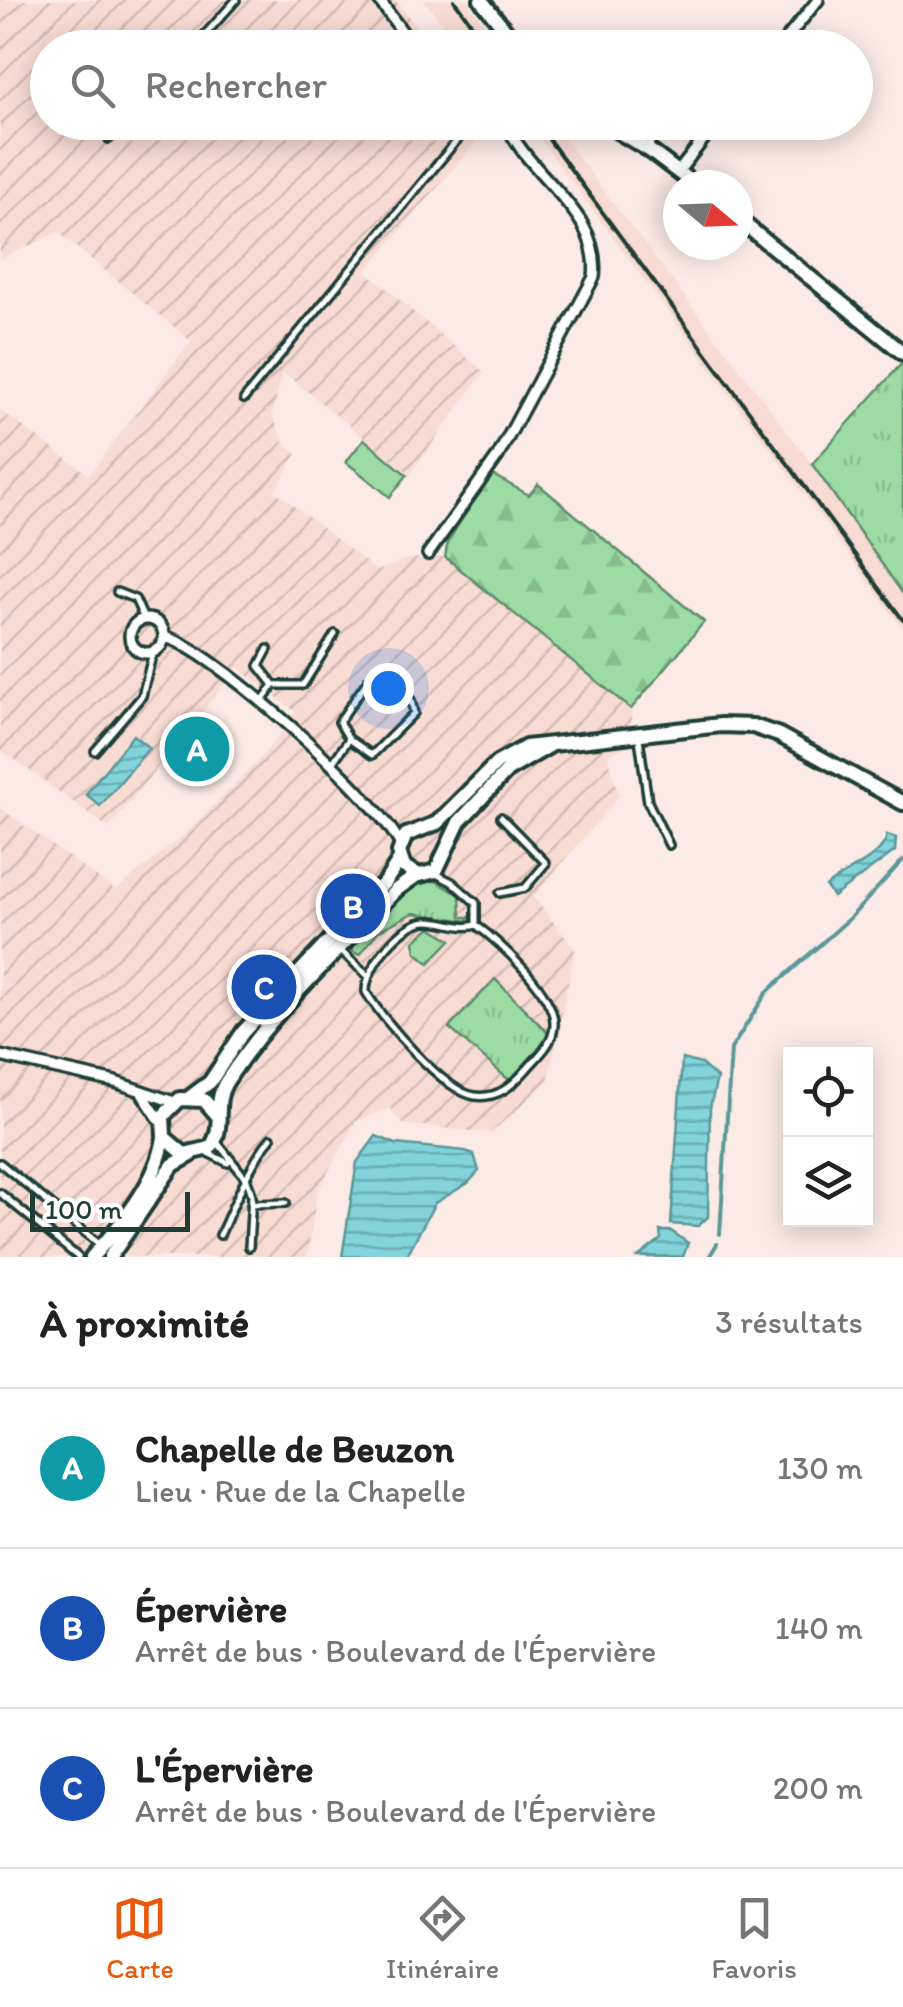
<!DOCTYPE html>
<html lang="fr">
<head>
<meta charset="utf-8">
<style>
  :root { --surface:#fff; --page:#f6f6f6; --text:#222; --muted:#767676; --line:#e0e0e0; --accent:#ea580c }
  body { margin:0; font-family:Itim,sans-serif; background:var(--page); color:var(--text) }
  .controls { position:absolute; right:30px; bottom:30px; display:grid; overflow:hidden; border-radius:0px; box-shadow:0 5px 25px #0003 }
  .controls button { width:90px; height:90px; display:grid; place-items:center; padding:0; border:0; border-bottom:2px solid var(--line); background:var(--surface); color:var(--text); font:50px sans-serif }
  .compass { position:absolute; left:663px; top:170px; width:90px; height:90px; border-radius:50%; background:var(--surface); box-shadow:0 5px 25px #0003; rotate:109deg }
  .scale { position:absolute; left:30px; bottom:25px; width:160px; box-sizing:border-box; padding-left:10px; border:5px solid #1f3d34; border-top:0; font-size:28px; line-height:35px; white-space:nowrap; color:#1f3d34; -webkit-text-stroke:8px #fff; paint-order:stroke }
  .you { position:absolute; left:388px; top:688px; width:35px; height:35px; margin:-25px; border:8px solid #fff; border-radius:50%; background:#1a73e8; box-shadow:0 0 0 15px #1a73e833 }
  .badge { display:grid; place-items:center; width:65px; height:65px; border-radius:50%; background:var(--accent); color:#fff; font-size:32px; font-weight:700 }
  .pin { position:absolute; translate:-50% -50%; border:5px solid #fff; box-shadow:0 2px 10px #0006 }
  .list { margin:0; padding:0; list-style:none }
  h2 { display:flex; justify-content:space-between; align-items:center; height:130px; margin:0; padding:0 40px; font-size:42px }
  h2 small { font-size:32px; font-weight:400; color:var(--muted) }
  .list li { display:grid; grid-template-columns:65px 1fr auto; gap:30px; align-items:center; box-sizing:border-box; height:160px; padding:0 40px; border-top:2px solid var(--line) }
  .list b { display:block; font-size:38px; white-space:nowrap }
  .list p { margin:0; font-size:32px; white-space:nowrap; color:var(--muted) }
  .list em { font-size:32px; font-style:normal; color:var(--muted) }
  .icon { flex:none; width:55px; height:55px; fill:none; stroke:currentColor; stroke-width:2; stroke-linecap:round; stroke-linejoin:round }
  .map { position:relative; flex:none; width:903px; height:1257px; overflow:hidden }
  .search { position:absolute; background:var(--surface); box-shadow:0 5px 25px #0003; left:30px; right:30px; top:30px; height:110px; display:flex; align-items:center; gap:25px; box-sizing:border-box; padding:0 35px; border-radius:55px; color:var(--muted); font-size:38px }
  .sheet { height:610px; background:var(--surface) }
  nav { display:flex; justify-content:space-around; align-items:center; box-sizing:border-box; height:140px; border-top:2px solid var(--line); background:var(--surface); font-size:28px; color:var(--muted) }
  nav a { display:grid; justify-items:center; gap:5px }
  nav .on { color:var(--accent) }
  .map>svg:first-child { display:block }
</style>
</head>
<body>
<div class="map">
<svg width="903" height="1257" viewBox="0 0 903 1257">
  <defs>
    <pattern id="industrial-furrows" width="10" height="10" patternUnits="userSpaceOnUse" patternTransform="scale(2.5)"><rect width="10" height="10" fill="#f8dbd3"/><path d="M-1 1l2-2M0 10L10 0M9 11l2-2" fill="none" stroke="#d4bdb6"/></pattern>
    <pattern id="grass-tufts" width="24" height="20" patternUnits="userSpaceOnUse" patternTransform="scale(2.5)"><rect width="24" height="20" fill="#9cdba4"/><path d="M3 7l-1-3M5 7V3M7 7l1-3M15 17l-1-3M17 17v-4M19 17l1-3" fill="none" stroke="#86bd8e"/></pattern>
    <pattern id="forest-firs" width="22" height="20" patternUnits="userSpaceOnUse" patternTransform="scale(2.5)"><rect width="22" height="20" fill="#9cdba4"/><path d="M5 1l3.5 6h-7zM16 11l3.5 6h-7z" fill="#86bd8e"/></pattern>
    <pattern id="water-rules" width="6" height="5" patternUnits="userSpaceOnUse" patternTransform="scale(2.5)"><rect width="6" height="5" fill="#82d3da"/><path d="M0 2.5h6" fill="none" stroke="#6aacb2"/></pattern>
  </defs>
  <rect width="100%" height="100%" fill="#fbeae5"/>
  <filter id="ink" filterUnits="userSpaceOnUse"><feTurbulence type="fractalNoise" baseFrequency=".01" numOctaves="2"/><feDisplacementMap in="SourceGraphic" scale="20" xChannelSelector="R" yChannelSelector="G"/><feConvolveMatrix kernelMatrix="1 2 1 2 8 2 1 2 1" color-interpolation-filters="sRGB"/></filter>
  <g filter="url(#ink)">
    <!-- built -->
    <path fill="#f8dbd3" d="M424,0h43l33,47h-40z
      M531,127l28,5 253,332 91,130v34z"/>
    <!-- industrial -->
    <path fill="url(#industrial-furrows)" d="M0,0h395l38,47 -385,1v74l429,1 5,12 -116,136 118,101 -74,102 -127,-102 -11,43 13,29 12,10 -22,37 102,80 30,-12 38,-2 186,152 1,35 -24,11 11,41 -86,101 42,52 -27,132 -57,52 -89,-9 -12,-16 -34,14 -39,70 -10,65h-307v-449l116,83 72,-60 73,-73 35,-46 -58,-45 -129,161 -109,-79v-339l89,65 102,-134 -133,-109 -58,27z"/>
    <!-- grass -->
    <path fill="url(#grass-tufts)" stroke="#5e8c6c" stroke-width="2.5" d="M903,362v232l-91,-130z
      M432,879l28,16 1,22h8l-1,4 -55,-8 -35,18 -18,24 -7,-3v-10c25,-26 44,-55 79,-63z
      M431,927l20,13 -22,23 -13,-11 -2,-11z
      M495,979l53,54 -2,9 -37,38 -60,-52z"/>
    <!-- forest -->
    <path fill="url(#forest-firs)" stroke="#5e8c6c" stroke-width="2.5" d="M491,474l38,21 9,-11 166,138 -73,87 -186,-152 3,-16z"/>
    <!-- garden -->
    <path fill="#9cdba4" stroke="#5e8c6c" stroke-width="2.5" d="M364,439l43,36 -17,22 -44,-35z"/>
    <!-- water -->
    <path fill="url(#water-rules)" stroke="#5a9798" stroke-width="2.5" d="M133,735l16,13 -49,58 -14,-12z
      M887,835l9,3 -1,13 -62,46 -7,-10c17,-17 57,-28 61,-52z
      M682,1059l19,5 16,14 -7,30 -2,109 -10,9 -27,-2z
      M376,1136l20,8 69,7 9,3 5,17 -11,12 -33,20 -29,54h-64l15,-95z
      M660,1231h11l17,12 -5,14h-45l23,-18z"/>
    <g fill="none" stroke-linecap="round" stroke-linejoin="round">
      <!-- stream -->
      <path stroke="#5a9798" stroke-width="4" d="M720,1234l11,-185 36,-57 83,-74 53,-58
        M709,1257l8,-13"/>
      <!-- lane casing -->
      <g stroke="#1f3d34" stroke-width="12">
        <path id="lane" d="M193,48l43,-48
          M646,122l9,8 -6,19
          M109,139l15,-17
          M244,399l228,-277
          M117,592l18,7 9,20
          M268,649l-9,17 15,19
          M262,701l12,-16h29l32,-51
          M639,738l9,64 21,43
          M95,751l47,-55 11,-44
          M333,762l16,-23 23,16 42,-42 -3,-13 -23,-22 -20,2 -29,42 10,17
          M436,874l16,8 24,21v22c-16,5 -32,-5 -49,-4 -25,1 -62,46 -61,71 16,27 78,100 109,104 22,3 37,-10 51,-26 12,-14 27,-26 28,-44 3,-31 -55,-84 -78,-101
          M500,893l25,-5 21,-25 -45,-46
          M341,951l27,25
          M217,1142l30,38 5,15 -3,52
          M206,1152l22,11
          M0,1163l99,81
          M0,1193l78,64
          M251,1204l35,-1
          M220,1235c13,-28 32,-76 51,-97"/>
      </g>
      <!-- street casing -->
      <g stroke="#1f3d34" stroke-width="16">
        <path id="street" d="M379,0l35,48
          M779,48l39,-48
          M532,122l31,4 19,-4
          M678,172l39,-50
          M428,554l70,-98 96,-179c8,-67 -67,-100 -88,-155
          M130 636a17 17 0 1 1 34 0a17 17 0 1 1-34 0Z
          M164,637c44,7 218,165 236,207
          M0,1056l115,26 59,20
          M143,1095l18,27"/>
      </g>
      <!-- secondary casing -->
      <g stroke="#1f3d34" stroke-width="20">
        <path id="secondary" d="M481,0l39,48
          M602,122l47,28 46,35
          M738,219l165,134
          M549,746l-41,24 -49,52 -23,49 -16,4 -16,-8 -5,-15 7,-17 31,-12 60,-60 29,-16 195,-22 32,1 26,9 124,68
          M190,1097l20,-15 33,-50 143,-151 14,-22
          M218,1116l-14,-16 -24,-1 -17,17 1,21 20,17 26,-6c16,-20 2,-44 16,-66 46,-71 112,-131 170,-192l21,-15
          M92,1257c29,-32 66,-76 72,-120
          M110,1257l63,-92 18,-10"/>
      </g>
      <!-- lane -->
      <use href="#lane" stroke="#fff" stroke-width="5"/>
      <!-- street -->
      <use href="#street" stroke="#fff" stroke-width="9"/>
      <!-- secondary -->
      <use href="#secondary" stroke="#fff" stroke-width="12"/>
      <!-- rail -->
      <path stroke="#1f3d34" stroke-width="4" d="M454,0l35,48
        M536,122l367,498"/>
    </g>
  </g>
</svg>
<div class="controls">
<button><svg class="icon" aria-label="locate" viewBox="0 0 24 24"><circle cx="12" cy="12" r="6"/><path d="M12 2v4M12 18v4M2 12h4M18 12h4"/></svg></button>
<button><svg class="icon" aria-label="layers" viewBox="0 0 24 24"><path d="M12 4l9 5-9 5-9-5zM3 14l9 5 9-5"/></svg></button>
</div>
<svg class="compass" viewBox="-18 -18 36 36"><path d="M0-13l5 13h-10z" fill="#e53935"/><path d="M0 13l5-13h-10z" fill="#767676"/></svg>
<div class="scale">100 m</div>
<div class="you"></div>
<div class="pin badge" style="left:197px;top:749px;background:#0f9aa8">A</div>
<div class="pin badge" style="left:353px;top:906px;background:#1a4fb4">B</div>
<div class="pin badge" style="left:264px;top:987px;background:#1a4fb4">C</div>
<div class="search"><svg class="icon" aria-label="search" viewBox="0 0 24 24"><circle cx="10" cy="10" r="6"/><path d="M15 15l6 6"/></svg>Rechercher</div>
</div>
<section class="sheet">
<h2>À proximité<small>3 résultats</small></h2>
<ul class="list">
<li><span class="badge" style="background:#0f9aa8">A</span><div><b>Chapelle de Beuzon</b><p>Lieu · Rue de la Chapelle</p></div><em>130 m</em></li>
<li><span class="badge" style="background:#1a4fb4">B</span><div><b>Épervière</b><p>Arrêt de bus · Boulevard de l'Épervière</p></div><em>140 m</em></li>
<li><span class="badge" style="background:#1a4fb4">C</span><div><b>L'Épervière</b><p>Arrêt de bus · Boulevard de l'Épervière</p></div><em>200 m</em></li>
</ul>
</section>
<nav>
<a class="on"><svg class="icon" aria-label="map" viewBox="0 0 24 24"><path d="M3 6l6-2 6 2 6-2v14l-6 2-6-2-6 2zM9 4v14M15 6v14"/></svg>Carte</a>
<a><svg class="icon" aria-label="directions" viewBox="0 0 24 24"><path d="M12 3l9 9-9 9-9-9zM9 14v-3h6M13 9l2 2-2 2"/></svg>Itinéraire</a>
<a><svg class="icon" aria-label="saved" viewBox="0 0 24 24"><path d="M7 4h10v16l-5-4-5 4z"/></svg>Favoris</a>
</nav>
</body>
</html>
